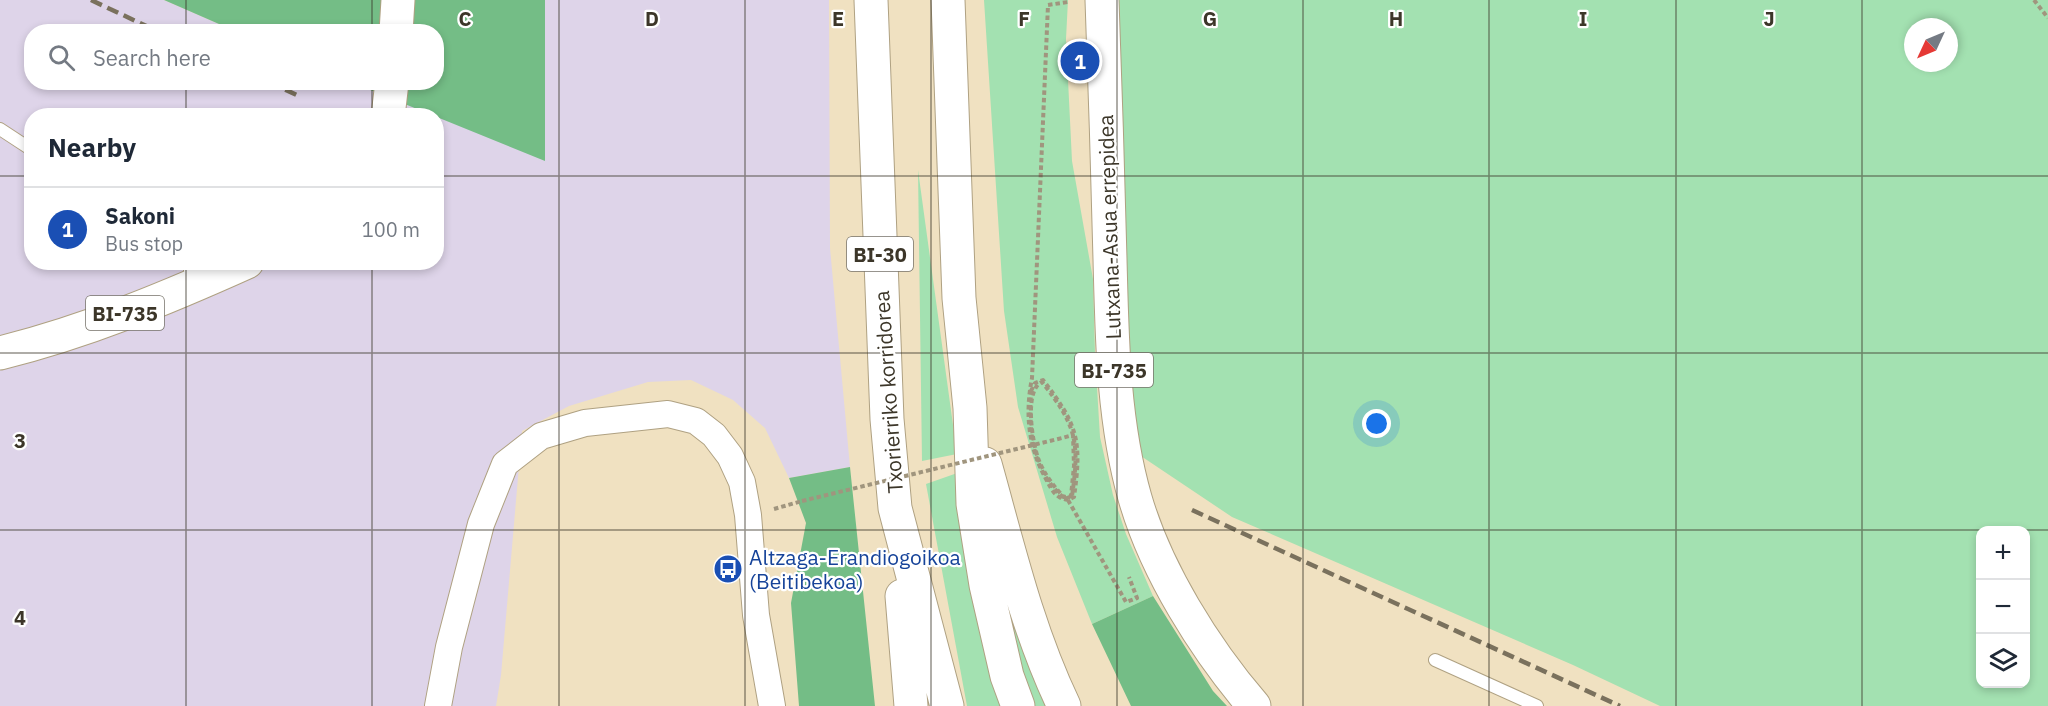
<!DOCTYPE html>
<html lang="en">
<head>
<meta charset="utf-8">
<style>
  :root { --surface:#fff; --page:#f2f2f3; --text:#1f2937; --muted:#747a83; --line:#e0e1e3; --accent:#812e9d }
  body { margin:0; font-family:"IBM Plex Sans",sans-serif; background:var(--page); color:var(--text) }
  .controls { position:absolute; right:18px; bottom:18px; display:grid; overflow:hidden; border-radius:12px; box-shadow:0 3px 9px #0003 }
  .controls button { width:54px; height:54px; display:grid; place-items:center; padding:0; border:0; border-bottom:2px solid var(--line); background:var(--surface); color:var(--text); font:30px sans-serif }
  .compass { position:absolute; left:1904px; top:18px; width:54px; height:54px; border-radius:50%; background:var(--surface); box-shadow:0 3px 9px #0003; rotate:226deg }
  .you { position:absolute; left:1377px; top:424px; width:21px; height:21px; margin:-15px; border:4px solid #fff; border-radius:50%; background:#1a73e8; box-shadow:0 0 0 9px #1a73e833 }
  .badge { display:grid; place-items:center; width:39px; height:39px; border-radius:50%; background:var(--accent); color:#fff; font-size:20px; font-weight:700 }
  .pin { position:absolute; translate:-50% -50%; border:3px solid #fff; box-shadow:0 2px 6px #0006 }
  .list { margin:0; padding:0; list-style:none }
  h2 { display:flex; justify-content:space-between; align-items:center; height:78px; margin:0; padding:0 24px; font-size:26px }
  h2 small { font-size:20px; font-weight:400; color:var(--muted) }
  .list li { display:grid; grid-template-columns:39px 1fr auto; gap:18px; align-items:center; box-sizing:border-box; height:84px; padding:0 24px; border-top:2px solid var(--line) }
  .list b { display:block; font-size:22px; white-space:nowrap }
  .list p { margin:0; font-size:20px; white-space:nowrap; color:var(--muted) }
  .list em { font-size:20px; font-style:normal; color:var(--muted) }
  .icon { flex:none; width:33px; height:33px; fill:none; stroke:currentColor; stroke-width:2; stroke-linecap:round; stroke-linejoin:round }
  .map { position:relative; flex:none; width:2048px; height:706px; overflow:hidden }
  .search { position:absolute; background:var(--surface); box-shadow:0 3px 9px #0003; left:24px; top:24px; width:420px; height:66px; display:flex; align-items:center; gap:15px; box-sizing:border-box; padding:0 21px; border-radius:24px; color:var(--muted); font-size:22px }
  .panel { position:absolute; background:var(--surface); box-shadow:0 3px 9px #0003; left:24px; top:108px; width:420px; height:162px; border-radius:24px }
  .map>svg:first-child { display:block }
</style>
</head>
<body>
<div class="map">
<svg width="2048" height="706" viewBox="0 0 2048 706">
  <rect width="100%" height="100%" fill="#f0e1c1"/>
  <!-- industrial -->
  <path fill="#ded4e9" d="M0,0h164l71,31 -203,1v50l321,1 81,32 -402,1v146h404l1,-146 108,44v-160h284l1,248 20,219 -61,11 -24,-50 -32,-28 -42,-20 -43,2 -79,24 -47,25 -21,244 -5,31h-496z"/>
  <!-- green -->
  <path fill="#a3e1b1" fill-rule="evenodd" d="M984,0h84l-2,39 6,122 21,118 2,75 5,83 13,58 13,39 27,62 -61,28 -35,-87 -39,-130 -14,-96z
    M1102,0h946v706h-388l-87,-41 -341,-148 -109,-73zM1913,27h36v36h-36zM1980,530h46v154h-46z
    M918,170l39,284 -35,7z
    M963,471l34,108 50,127h-80l-41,-222z"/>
  <!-- forest -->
  <path fill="#74bd86" d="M164,0h381v161l-192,-78 83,-1v-50l-201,-1z
    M850,467l25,239h-76l-8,-103 15,-80 -17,-45z
    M1153,596l60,95 14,15h-96l-39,-82z"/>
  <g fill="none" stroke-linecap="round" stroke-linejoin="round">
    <!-- lane casing -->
    <g stroke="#afa182" stroke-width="14">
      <path id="lane" d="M0,129l32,21
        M189,262l3,24
        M1435,660l102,46"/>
    </g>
    <!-- street casing -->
    <g stroke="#afa182" stroke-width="28">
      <path id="street" d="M438,706l11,-59 32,-123 24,-60 36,-28 44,-13 83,-9 28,7 18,14 16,21 12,26 6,33 8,100 16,91"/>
    </g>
    <!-- primary casing -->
    <g stroke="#afa182" stroke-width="35">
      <path id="primary" d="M1102,0c3,86 6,173 8,259 2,80 3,162 25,239 21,73 70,151 119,208
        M396,32l2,-32
        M388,116l4,-34
        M0,353c85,-21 167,-55 247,-91"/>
    </g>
    <!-- highway casing -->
    <g stroke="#afa182" stroke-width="35">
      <path id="highway" d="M871,0l16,419 8,89 52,198
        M948,0l11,298 11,110 3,96 13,81 21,91 11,30
        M985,464c23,82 42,165 79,242
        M902,596l9,110"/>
    </g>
    <!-- path -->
    <path stroke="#a0957e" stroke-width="4" stroke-dasharray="4.5 3" stroke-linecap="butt" d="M2034,0l14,18
      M1031,391l4,-8 8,-3c35,45 39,61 31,117l-6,3c-13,-2 -16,-10 -22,-21 -18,-33 -21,-65 -14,-101l16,-373 20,-3
      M1068,500l58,102 11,-4 -8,-21
      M774,509l28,-8"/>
    <!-- lane -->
    <use href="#lane" stroke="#fff" stroke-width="12"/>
    <!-- street -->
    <use href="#street" stroke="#fff" stroke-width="26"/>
    <!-- primary -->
    <use href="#primary" stroke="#fff" stroke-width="33"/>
    <!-- highway -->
    <use href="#highway" stroke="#fff" stroke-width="33"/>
    <!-- rail -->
    <path stroke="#7a715d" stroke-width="4.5" stroke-dasharray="12 6" stroke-linecap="butt" d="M91,0l68,32
      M269,82l32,15
      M1192,510l428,196"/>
    <!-- path-bridge -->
    <path stroke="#a0957e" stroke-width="4" stroke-dasharray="4.5 3" stroke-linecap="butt" d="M802,501l260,-63 11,-3 1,31 -3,30 -7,1c-11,-11 -21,-25 -26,-39 -6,-17 -14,-69 4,-76 34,43 38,59 30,114l-7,3c-34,-29 -36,-66 -34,-108"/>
  </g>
  <!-- grid -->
  <path fill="none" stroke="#3c3629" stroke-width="1.5" stroke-opacity="0.55" d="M186,0v32M372,0v32M559,0v706M745,0v706M931,0v706M1117,0v706M1303,0v706M1489,0v706M1676,0v706M1862,0v706M186,82v34M372,82v34M0,176h32M436,176h1612M186,262v444M372,262v444M0,353h2048M0,530h2048"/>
  <!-- icons -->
  <defs>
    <g id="bus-disc" transform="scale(1.5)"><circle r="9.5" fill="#1a4fb4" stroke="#fff"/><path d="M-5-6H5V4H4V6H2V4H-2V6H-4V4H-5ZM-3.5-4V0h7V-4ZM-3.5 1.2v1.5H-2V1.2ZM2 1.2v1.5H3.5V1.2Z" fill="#fff"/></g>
  </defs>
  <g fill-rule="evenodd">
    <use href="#bus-disc" x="728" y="569"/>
  </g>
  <g text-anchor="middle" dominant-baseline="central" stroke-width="4.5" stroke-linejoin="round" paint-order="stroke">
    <!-- shield labels -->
    <g fill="#fff" stroke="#767269" stroke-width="1.5">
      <rect x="847" y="237" width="66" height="34" rx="4.5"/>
      <rect x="86" y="296" width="78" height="34" rx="4.5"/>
      <rect x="1075" y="353" width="78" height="34" rx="4.5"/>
    </g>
    <g font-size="20" font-weight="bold" fill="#3c3629">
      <text x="880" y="254">BI-30</text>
      <text x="125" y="313">BI-735</text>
      <text x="1114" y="370">BI-735</text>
    </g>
    <!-- street labels -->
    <g font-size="21" fill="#3c3629" stroke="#fff">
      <text transform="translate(1109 227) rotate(-92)">Lutxana-Asua errepidea</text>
      <text transform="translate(888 392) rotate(-94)">Txorierriko korridorea</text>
    </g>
    <!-- transit labels -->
    <g font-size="21" fill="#164399" stroke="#fff" text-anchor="start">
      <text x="749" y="557">Altzaga-Erandiogoikoa<tspan x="749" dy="24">(Beitibekoa)</tspan></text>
    </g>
  </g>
  <g font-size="20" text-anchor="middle" font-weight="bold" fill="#3c3629" stroke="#fff" stroke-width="4.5" stroke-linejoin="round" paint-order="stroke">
    <text x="465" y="26">C</text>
    <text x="652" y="26">D</text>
    <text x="838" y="26">E</text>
    <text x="1024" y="26">F</text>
    <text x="1210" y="26">G</text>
    <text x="1396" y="26">H</text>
    <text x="1583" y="26">I</text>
    <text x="1769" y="26">J</text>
    <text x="20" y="448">3</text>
    <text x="20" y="625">4</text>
  </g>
</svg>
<div class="controls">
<button>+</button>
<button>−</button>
<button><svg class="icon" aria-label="layers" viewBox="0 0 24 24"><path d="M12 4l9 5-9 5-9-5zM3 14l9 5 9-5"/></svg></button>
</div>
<svg class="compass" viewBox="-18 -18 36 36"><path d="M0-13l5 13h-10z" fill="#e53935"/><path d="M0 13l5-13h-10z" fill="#747a83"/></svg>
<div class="you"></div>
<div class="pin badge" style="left:1080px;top:61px;background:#1a4fb4">1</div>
<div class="search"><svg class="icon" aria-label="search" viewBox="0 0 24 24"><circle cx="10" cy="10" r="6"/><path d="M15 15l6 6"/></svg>Search here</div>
<section class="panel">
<h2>Nearby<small></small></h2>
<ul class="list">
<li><span class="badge" style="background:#1a4fb4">1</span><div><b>Sakoni</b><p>Bus stop</p></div><em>100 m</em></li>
</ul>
</section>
</div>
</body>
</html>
